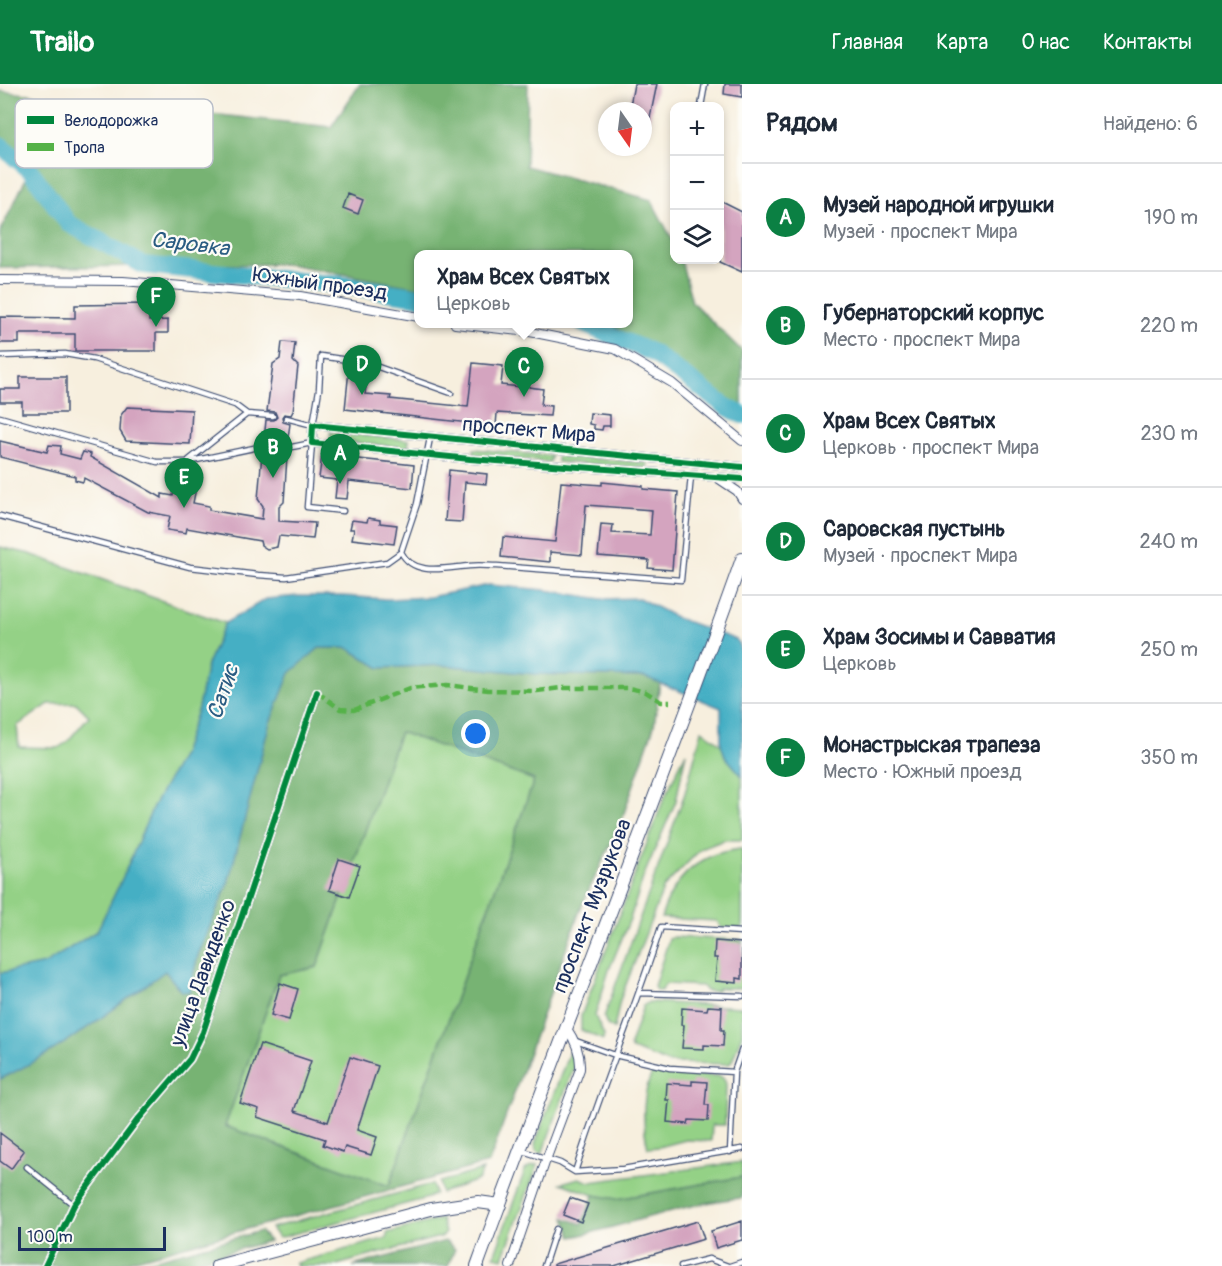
<!DOCTYPE html>
<html lang="ru">
<head>
<meta charset="utf-8">
<style>
  :root { --surface:#fff; --page:#f6f6f7; --text:#1f2937; --muted:#747a83; --line:#e0e1e3; --accent:#0b8043 }
  body { margin:0; font-family:Pangolin,sans-serif; background:var(--page); color:var(--text) }
  .controls { position:absolute; right:18px; top:18px; display:grid; overflow:hidden; border-radius:12px; box-shadow:0 3px 9px #0003 }
  .controls button { width:54px; height:54px; display:grid; place-items:center; padding:0; border:0; border-bottom:2px solid var(--line); background:var(--surface); color:var(--text); font:30px sans-serif }
  .compass { position:absolute; left:598px; top:18px; width:54px; height:54px; border-radius:50%; background:var(--surface); box-shadow:0 3px 9px #0003; rotate:166deg }
  .scale { position:absolute; left:18px; bottom:15px; width:148px; box-sizing:border-box; padding-left:6px; border:3px solid #1b2f5e; border-top:0; font-size:16px; line-height:21px; white-space:nowrap; color:#1b2f5e; -webkit-text-stroke:4px #fdfcf7; paint-order:stroke }
  .you { position:absolute; left:476px; top:650px; width:21px; height:21px; margin:-15px; border:4px solid #fff; border-radius:50%; background:#1a73e8; box-shadow:0 0 0 9px #1a73e833 }
  .badge { display:grid; place-items:center; width:39px; height:39px; border-radius:50%; background:var(--accent); color:#fff; font-size:20px; font-weight:700 }
  .pin { position:absolute; translate:-50% -50px; filter:drop-shadow(0 2px 3px #0008) }
  .pin::after { content:''; position:absolute; top:32px; width:21px; height:18px; background:inherit; clip-path:polygon(0 0,100% 0,50% 100%) }
  .popup { position:absolute; left:414px; top:166px; width:219px; height:78px; box-sizing:border-box; display:grid; place-content:center; border-radius:12px; background:var(--surface); filter:drop-shadow(0 2px 4px #0005); font-size:20px; white-space:nowrap; color:var(--muted) }
  .popup b { font-size:22px; color:var(--text) }
  .popup::after { content:''; position:absolute; left:50%; top:100%; margin-left:-12px; border:12px solid transparent; border-top-color:var(--surface) }
  .list { margin:0; padding:0; list-style:none }
  h2 { display:flex; justify-content:space-between; align-items:center; height:78px; margin:0; padding:0 24px; font-size:26px }
  h2 small { font-size:20px; font-weight:400; color:var(--muted) }
  .list li { display:grid; grid-template-columns:39px 1fr auto; gap:18px; align-items:center; box-sizing:border-box; height:108px; padding:0 24px; border-top:2px solid var(--line) }
  .list b { display:block; font-size:22px; white-space:nowrap }
  .list p { margin:0; font-size:20px; white-space:nowrap; color:var(--muted) }
  .list em { font-size:20px; font-style:normal; color:var(--muted) }
  .icon { flex:none; width:33px; height:33px; fill:none; stroke:currentColor; stroke-width:2; stroke-linecap:round; stroke-linejoin:round }
  .map { position:relative; flex:none; width:742px; height:1182px; overflow:hidden }
  header { display:flex; align-items:center; gap:36px; box-sizing:border-box; height:84px; padding:0 30px; background:var(--accent); color:#fff }
  header strong { font-size:28px }
  nav { display:flex; gap:33px; margin-inline-start:auto; font-size:21px }
  main { display:flex }
  aside { flex:1; background:var(--surface) }
  .map>svg:first-child { display:block }
</style>
</head>
<body>
<header>
<strong>Trailo</strong>
<nav><a>Главная</a><a>Карта</a><a>О нас</a><a>Контакты</a></nav>
</header>
<main>
<div class="map">
<svg width="742" height="1182" viewBox="0 0 742 1182">
  <rect width="100%" height="100%" fill="#fdfcf7"/>
  <filter id="ink" filterUnits="userSpaceOnUse"><feTurbulence type="fractalNoise" baseFrequency=".0167" numOctaves="2"/><feDisplacementMap in="SourceGraphic" scale="12" xChannelSelector="R" yChannelSelector="G"/><feConvolveMatrix kernelMatrix="1 2 1 2 8 2 1 2 1" color-interpolation-filters="sRGB"/></filter>
  <filter id="wash" filterUnits="userSpaceOnUse"><feTurbulence type="fractalNoise" baseFrequency=".008" numOctaves="4" result="noise"/><feDisplacementMap in="SourceGraphic" scale="24" xChannelSelector="R" yChannelSelector="G"/><feGaussianBlur stdDeviation="1.35" result="paint"/><feColorMatrix in="noise" values="0 0 0 0 0 0 0 0 0 0 0 0 0 0 0 0 0 1.4 0 .05"/><feComposite in="paint" operator="in"/></filter>
  <g filter="url(#wash)">
    <rect width="100%" height="100%" fill="#f7efde"/>
    <!-- green -->
    <path fill="#94d186" stroke="#588072" stroke-width="1.5" fill-rule="evenodd" d="M330,348l79,8 -1,8 -77,-8z
      M474,365l77,7 -1,6 -76,-7z
      M557,372l91,7 -1,5 -90,-6z
      M0,463l30,7 195,69 -18,42 -9,43 -16,47 -28,50 -31,72 -26,54 -52,33 -45,9zM76,619l13,13 -22,26 -9,6 -39,-1 -2,-21 32,-22z
      M702,646l19,14 4,12 17,20v64h-18l-23,9 -37,38 -44,113 -6,29 -7,-4 -3,-8 81,-224z
      M400,648l134,48 -145,406 -164,-60 54,-151 38,-8z
      M686,668l-10,49 -32,74 -14,44 -21,51 -14,46 9,19 -1,5 -22,-10v-14l82,-215z
      M739,765h3v79h-21l-4,-7 -56,-3c8,-27 24,-50 50,-62 8,-4 19,-5 28,-7z
      M673,853l69,3v48h-24l-1,3h-11l-4,-5 -36,-2 -5,7 -5,-1 -2,-4 15,-47z
      M649,918l93,5v27l-10,27 -3,3 -60,-1 -38,-14 -1,-4 13,-39z
      M570,966l3,1 2,14 -33,89 -6,-3 -1,-7z
      M652,989l68,3 4,3 2,5 -1,41h-13l-1,16 -25,-1 -27,7 -11,1c-6,-24 -6,-53 4,-75z
      M742,1078v15l-125,22 -23,-4 -33,-12 18,-5 11,4z
      M538,1081l-35,93 -9,-2 31,-86 6,-4z
      M483,1086l-4,9 -4,2 -34,12 -2,-11z
      M432,1100l3,10 -7,4 -150,40 -7,-10z
      M441,1135l4,14 -2,3 -110,30h-36l-1,-3 91,-25v-5z"/>
    <!-- forest -->
    <path fill="#77b373" stroke="#497168" stroke-width="1.5" fill-rule="evenodd" d="M360,0h168l-2,82 125,34 23,43v17h7l11,42 50,49v61l-2,2 -129,-90h-4h22v-70h-210v34l-131,-24 -288,4v-36l30,-62 -30,-17v-62l331,36z
      M319,564h29l32,20 62,-3 93,9 110,3 15,5 -6,44 -33,96 -39,83 -93,258 -378,103h-111v-187c60,-28 112,-69 165,-108l16,20h8l9,-36 30,-72 41,-158 21,-53zM400,648l134,48 -145,406 -164,-60 54,-151 38,-8z
      M742,1093v21c-59,5 -113,27 -170,39l-7,-19 17,6 12,-29 23,4z
      M260,1147l9,10 -92,25h-47z
      M445,1157l10,8 -7,17h-95z"/>
    <!-- water -->
    <path fill="#45afc4" stroke="#306f91" stroke-width="1.5" d="M489,501l57,5 56,9 37,-1 38,20 60,22 5,14v122l-17,-20 -4,-12v-36l-76,-31 -110,-3 -93,-9 -62,3 -32,-20h-29l-29,25 -21,52 -41,158 -30,72 -9,37 -8,-1 -16,-20c-53,39 -105,80 -165,108v-106l45,-9 52,-33 26,-54 31,-72 28,-50 16,-47 9,-43 18,-42 41,-24 32,-3h45l44,3 42,-2z"/>
    <g fill="none" stroke-linecap="round" stroke-linejoin="round">
      <!-- river -->
      <path stroke="#45afc4" stroke-width="18" d="M0,61l30,25 38,53 75,42 198,20 78,12
        M583,240l70,29 72,53 17,9"/>
    </g>
    <g id="blocks">
      <!-- building -->
      <path fill="#d4a4bf" d="M634,0h23l-10,48 -4,-1v-20h-14z
        M725,0h17v13l-18,-3z
        M348,110l15,6 -5,14 -15,-6z
        M720,117l22,11v60l-22,-10z
        M149,220v17l19,-1v13h-12v18h-81v-17h-56v9h-19v-26l75,1v-13z
        M282,258l13,1 -2,18 5,5 -5,45 -2,4 -7,-1 -2,3 1,5 7,2 -3,20 -23,-3 2,-21h8l3,-3 -2,-5 -8,-1 6,-47 7,-5z
        M473,279l30,3 -2,19 20,2v-4h8v4l14,2 -2,16 10,1 -1,10 -53,-3 -1,13 -151,-17 4,-39 19,2 -3,22 26,2 -1,3 78,8z
        M20,293h46v36h-44v-11h-22v-13h20z
        M127,323l65,3 -2,34 -64,-3 -6,-10 1,-16z
        M590,329l20,2v11h-7l-1,4 -8,-1v-4l-5,-1z
        M0,357l47,11 2,-7 12,1 -1,8 20,5 3,-7 8,2 -1,3 72,41v-4l11,2 2,-11 21,3 -3,15 16,3v4l53,9 1,-13 -5,-7 4,-45 12,-10 13,13 -3,45 -5,5v14l36,2 -2,16 -34,-3 -2,11 -10,2 -6,-4 -1,-4 -73,-13 -1,5 -19,-3 3,-14 -22,-4 -64,-34 -1,4 -8,-2v-4l-75,-19z
        M322,371l92,10 -2,23 -63,-7 -2,18 -12,-1 2,-18 -18,-2z
        M449,386l38,4 -1,10 -21,-2 -3,40 -17,-1z
        M561,398l41,3v-3l41,4v3l35,3 -6,78 -24,-2 1,-8 -51,-4 3,-32 12,1 -1,8 38,2 2,-25 -66,-5 -4,50 -32,-3v10l-49,-5 2,-20 52,5z
        M368,434l12,2v3l17,2 -3,19 -42,-5 2,-10h-4l2,-9 15,2z
        M339,775l21,7 -11,31 -20,-7z
        M715,857l27,2v36l-5,-1v5l-22,-2 2,-23h-3z
        M280,899l18,6 -9,31 -18,-5z
        M708,922l14,1 -1,23h3l-1,16 -19,-1v4l-22,-1 2,-23h-3l1,-17 25,2z
        M260,960l51,17 -17,50 34,11 22,-65 28,9 -21,64 20,7 -6,18 -26,-8 -2,5 -20,-7 2,-6 -68,-22 2,-8 -19,-6z
        M692,997l15,1 -2,23h4l-1,16 -19,-1 -1,4 -21,-2 2,-22h-3l1,-17 25,2z
        M0,1049l24,18 -13,18 -11,-8z
        M570,1114l18,6 -7,18 -18,-7z
        M698,1137l6,18 -90,27h-60v-2z
        M742,1137v19l-26,8 -5,-17z"/>
    </g>
  </g>
  <g filter="url(#ink)">
    <use href="#blocks" fill-opacity="0" stroke="#3c4c71" stroke-width="1.5"/>
    <g fill="none" stroke-linecap="round" stroke-linejoin="round">
      <!-- lane casing -->
      <g stroke="#3c4c71" stroke-width="7">
        <path id="lane" d="M701,22l4,-22
          M0,272l65,-2 29,5 141,46 12,9 26,2
          M0,333l157,45h30l81,-17
          M286,334l27,7 6,-35 2,-34 46,7 84,30
          M282,364h5l25,-5 -5,64 36,4
          M189,376l58,-46
          M0,432l190,51 68,8 28,2 101,-15 14,-10 16,-48 13,-66
          M401,468c13,25 44,16 68,14 9,-1 19,0 28,0l184,14 10,-104
          M640,909l102,3
          M576,957l39,14 55,13 64,4 8,-23
          M520,1066l40,13 15,9 48,-3 119,-20
          M730,1068l4,-80
          M27,1083l47,38
          M575,1088c26,-83 60,-163 86,-245l81,5
          M544,1182l12,-37
          M681,1182l28,-7 19,7
          M730,1182l12,-4"/>
      </g>
      <!-- street casing -->
      <g stroke="#3c4c71" stroke-width="10">
        <path id="street" d="M0,196l123,1 177,15 119,21
          M455,240l75,8 85,17 57,34 70,58
          M742,383l-429,-42 -1,18 158,16 272,20
          M719,395l18,12 5,8
          M45,1182l29,-61 62,-83 54,-63 13,-27 114,-340
          M510,1182l36,-106 34,-91c1,-16 -5,-29 -14,-42"/>
      </g>
      <!-- secondary casing -->
      <g stroke="#3c4c71" stroke-width="14">
        <path id="secondary" d="M217,1182l214,-57 47,-7 22,3
          M477,1182c86,-236 181,-470 265,-707"/>
      </g>
      <!-- lane -->
      <use href="#lane" stroke="#fff" stroke-width="4.5"/>
      <!-- street -->
      <use href="#street" stroke="#fff" stroke-width="8"/>
      <!-- secondary -->
      <use href="#secondary" stroke="#fff" stroke-width="12"/>
      <!-- quiet -->
      <path stroke="#55b248" stroke-width="4.5" stroke-dasharray="9 4.5" stroke-linecap="butt" d="M317,608l23,17 14,1 56,-22 37,-3 41,5 49,1 24,-3h68l17,4 15,10h9"/>
      <!-- cycleway casing -->
      <g stroke="#fdfcf7" stroke-width="10">
        <path id="cycleway" d="M742,383l-429,-42 -1,18 158,16 272,20
          M45,1182l29,-61 62,-83 54,-63 13,-27 114,-340"/>
      </g>
      <!-- cycleway -->
      <use href="#cycleway" stroke="#00873e" stroke-width="6"/>
    </g>
  </g>
  <g text-anchor="middle" dominant-baseline="central" stroke-width="4.5" stroke-linejoin="round" paint-order="stroke">
    <!-- street labels -->
    <g font-size="21" fill="#1b2f5e" stroke="#fdfcf7">
      <text transform="translate(320 200) rotate(8)">Южный проезд</text>
      <text transform="translate(529 346) rotate(5)">проспект Мира</text>
      <text transform="translate(592 822) rotate(-69)">проспект Музрукова</text>
      <text transform="translate(203 889) rotate(-70)">улица Давиденко</text>
    </g>
    <!-- water labels -->
    <g font-size="22" font-style="italic" fill="#2a5c82" stroke="#fdfcf7">
      <text transform="translate(190 160) rotate(7)">Саровка</text>
      <text transform="translate(223 608) rotate(-71)">Сатис</text>
    </g>
  </g>
  <!-- legend -->
  <rect x="15" y="15" width="198" height="69" rx="9" fill="#fdfcf7" stroke="#b9bec9" stroke-width="1.5"/>
  <rect x="27" y="32" width="27" height="8" fill="#00873e"/>
  <rect x="27" y="59" width="27" height="8" fill="#55b248"/>
  <g font-size="16" fill="#1b2f5e">
    <text x="64" y="42">Велодорожка</text>
    <text x="64" y="69">Тропа</text>
  </g>
</svg>
<div class="controls">
<button>+</button>
<button>−</button>
<button><svg class="icon" aria-label="layers" viewBox="0 0 24 24"><path d="M12 4l9 5-9 5-9-5zM3 14l9 5 9-5"/></svg></button>
</div>
<svg class="compass" viewBox="-18 -18 36 36"><path d="M0-13l5 13h-10z" fill="#e53935"/><path d="M0 13l5-13h-10z" fill="#747a83"/></svg>
<div class="scale">100 m</div>
<div class="you"></div>
<div class="pin badge" style="left:340px;top:400px">A</div>
<div class="pin badge" style="left:273px;top:394px">B</div>
<div class="pin badge" style="left:524px;top:313px">C</div>
<div class="popup"><b>Храм Всех Святых</b>Церковь</div>
<div class="pin badge" style="left:362px;top:311px">D</div>
<div class="pin badge" style="left:184px;top:424px">E</div>
<div class="pin badge" style="left:156px;top:243px">F</div>
</div>
<aside>
<h2>Рядом<small>Найдено: 6</small></h2>
<ul class="list">
<li><span class="badge">A</span><div><b>Музей народной игрушки</b><p>Музей · проспект Мира</p></div><em>190 m</em></li>
<li><span class="badge">B</span><div><b>Губернаторский корпус</b><p>Место · проспект Мира</p></div><em>220 m</em></li>
<li><span class="badge">C</span><div><b>Храм Всех Святых</b><p>Церковь · проспект Мира</p></div><em>230 m</em></li>
<li><span class="badge">D</span><div><b>Саровская пустынь</b><p>Музей · проспект Мира</p></div><em>240 m</em></li>
<li><span class="badge">E</span><div><b>Храм Зосимы и Савватия</b><p>Церковь</p></div><em>250 m</em></li>
<li><span class="badge">F</span><div><b>Монастрыская трапеза</b><p>Место · Южный проезд</p></div><em>350 m</em></li>
</ul>
</aside>
</main>
</body>
</html>
